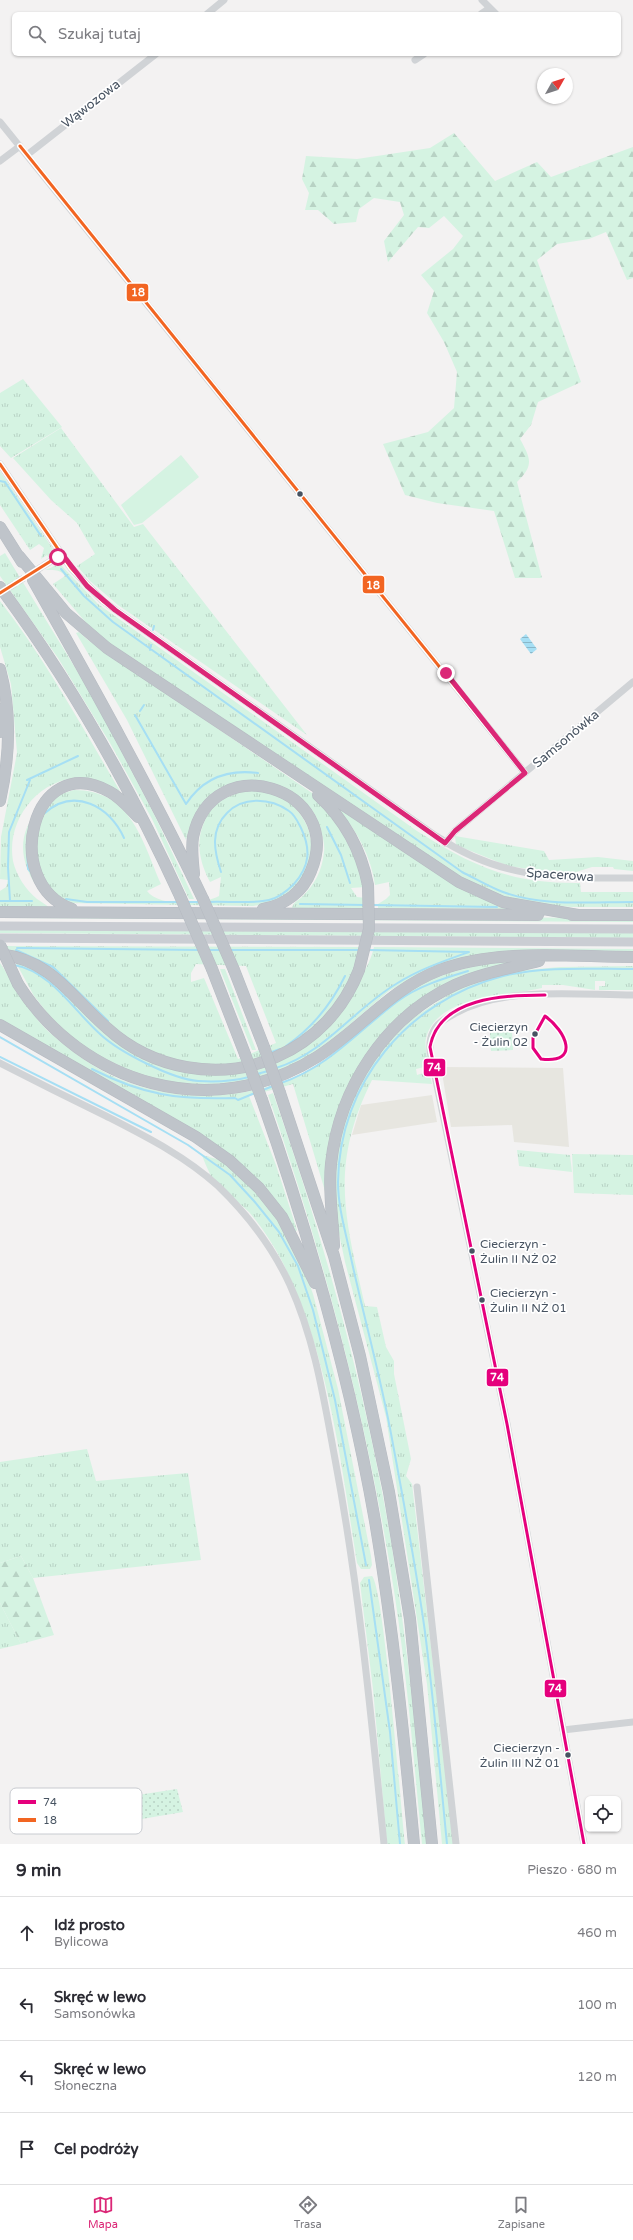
<!DOCTYPE html>
<html lang="pl">
<head>
<meta charset="utf-8">
<style>
  :root { --surface:#fff; --page:#f2f2f3; --text:#2b2b33; --muted:#7c7c81; --line:#e1e1e2; --accent:#db2777 }
  body { margin:0; font-family:"Varela Round",sans-serif; background:var(--page); color:var(--text) }
  .controls { position:absolute; right:12px; bottom:12px; display:grid; overflow:hidden; border-radius:6px; box-shadow:0 1px 3px #0004 }
  .controls button { width:36px; height:36px; display:grid; place-items:center; padding:0; border:0; border-bottom:1px solid var(--line); background:var(--surface); color:var(--text); font:20px sans-serif }
  .compass { position:absolute; left:537px; top:68px; width:36px; height:36px; border-radius:50%; background:var(--surface); box-shadow:0 1px 3px #0004; rotate:51deg }
  .stop { position:absolute; width:12px; height:12px; margin:-9px; border:3px solid #db2777; border-radius:50%; background:#fff }
  .stop.end { background:#db2777; border-color:#fff; box-shadow:0 1px 4px #0008 }
  .list { margin:0; padding:0; list-style:none }
  h2 { display:flex; justify-content:space-between; align-items:center; height:52px; margin:0; padding:0 16px; font-size:17px }
  h2 small { font-size:13px; font-weight:400; color:var(--muted) }
  .list li { display:grid; grid-template-columns:26px 1fr auto; gap:12px; align-items:center; box-sizing:border-box; height:72px; padding:0 16px; border-top:1px solid var(--line) }
  .list b { display:block; font-size:15px; white-space:nowrap }
  .list p { margin:0; font-size:13px; white-space:nowrap; color:var(--muted) }
  .list em { font-size:13px; font-style:normal; color:var(--muted) }
  .icon { flex:none; width:22px; height:22px; fill:none; stroke:currentColor; stroke-width:2; stroke-linecap:round; stroke-linejoin:round }
  .map { position:relative; flex:none; width:633px; height:1844px; overflow:hidden }
  .search { position:absolute; background:var(--surface); box-shadow:0 1px 3px #0004; left:12px; right:12px; top:12px; height:44px; display:flex; align-items:center; gap:10px; box-sizing:border-box; padding:0 14px; border-radius:6px; color:var(--muted); font-size:15px }
  .sheet { height:340px; background:var(--surface) }
  nav { display:flex; justify-content:space-around; align-items:center; box-sizing:border-box; height:56px; border-top:1px solid var(--line); background:var(--surface); font-size:11px; color:var(--muted) }
  nav a { display:grid; justify-items:center; gap:2px }
  nav .on { color:var(--accent) }
  .map>svg:first-child { display:block }
</style>
</head>
<body>
<div class="map">
<svg width="633" height="1844" viewBox="0 0 633 1844">
  <defs>
    <pattern id="grass-tufts" width="24" height="20" patternUnits="userSpaceOnUse"><rect width="24" height="20" fill="#d5f3e2"/><path d="M3 7l-1-3M5 7V3M7 7l1-3M15 17l-1-3M17 17v-4M19 17l1-3" fill="none" stroke="#b8d2c4"/></pattern>
    <pattern id="forest-firs" width="22" height="20" patternUnits="userSpaceOnUse"><rect width="22" height="20" fill="#d5f3e2"/><path d="M5 1l3.5 6h-7zM16 11l3.5 6h-7z" fill="#b8d2c4"/></pattern>
    <pattern id="park-dots" width="8" height="8" patternUnits="userSpaceOnUse"><rect width="8" height="8" fill="#d5f3e2"/><path d="M2 2h.1M6 6h.1" fill="none" stroke="#b8d2c4" stroke-width="1.8" stroke-linecap="round"/></pattern>
    <pattern id="water-rules" width="6" height="5" patternUnits="userSpaceOnUse"><rect width="6" height="5" fill="#a6dff4"/><path d="M0 2.5h6" fill="none" stroke="#89b7c9"/></pattern>
  </defs>
  <rect width="100%" height="100%" fill="#f3f2f2"/>
  <!-- commercial -->
  <path fill="#e7e6e0" d="M441,1067l122,1 6,79 -55,-5 -2,-17 -61,2z
    M432,1095l5,27 -85,13 9,-30z"/>
  <!-- grass -->
  <path fill="url(#grass-tufts)" fill-rule="evenodd" d="M23,379l39,48 -51,31 -11,-12v-53z
    M61,428l73,99 9,-3 164,211 -189,-130 -28,-24 -13,-15 18,-12 -18,-31 -26,-23 -38,-42z
    M0,471l53,78 -4,9 -2,-3 -6,4 3,-11 -5,-4 -9,6 -30,-45z
    M5,553l88,144 61,117 40,85h-5l-37,-80 -42,-76 -52,-85 -58,-82v-20z
    M60,564l38,40 319,227c57,36 95,53 163,52l1,9h52v15h-61l-51,-4 -20,-6 -44,-21 -351,-235 -18,-16 -35,-41 12,-8c-5,-7 -11,-6 -20,-6z
    M0,601c46,59 82,126 120,190 -13,-6 -27,-13 -41,-13 -41,1 -73,42 -66,83 3,14 13,29 24,38 4,3 9,5 12,9l-49,-1v-16l6,-4 2,-7 -8,-1 1,-42 16,-84 -6,-69 -11,-37z
    M79,632l9,8 227,155 35,44 15,48 -14,1 6,9 9,1v11l-74,-1c1,-5 6,-8 10,-11 13,-13 20,-26 22,-45 1,-7 -1,-14 -3,-21 -4,-19 -16,-32 -33,-41 -47,-25 -89,1 -102,50l-59,-120 -51,-87z
    M74,790c57,0 68,50 87,94l-14,7c12,16 56,14 72,5l2,-19 -11,5c-12,-23 -15,-43 -3,-66 6,-12 19,-19 31,-23 50,-14 92,39 65,84 -3,4 -6,11 -10,15 -12,9 -25,12 -40,14l-186,-3c-7,-4 -18,-7 -25,-12 -7,-5 -12,-15 -15,-23 -14,-36 11,-70 47,-78z
    M341,808l171,101 -134,-1v-4l8,-5 4,-4 -1,-13 -14,3c-4,-29 -18,-54 -37,-76z
    M455,836l89,15 5,9 49,-3 35,4v10l-19,-2 -1,-2h-21l-16,5 -1,4 -67,-10 -52,-21z
    M0,915l633,3v4l-633,-4z
    M0,930l633,2v6l-633,-5z
    M0,946l363,1c-9,40 -39,79 -75,98 -70,38 -134,21 -190,-31 -32,-30 -48,-62 -98,-64zM196,964l50,2 30,77 -38,16 -34,-81 -13,4v-9z
    M374,947l259,2v5l-97,-1 -105,15 -42,23 -72,62 -51,23 -29,7 -39,2 -29,-3 -36,-10 -52,-25 -32,-32 -15,-19 -19,-35c10,5 24,8 33,15 25,20 44,48 70,67 43,32 99,40 149,21 7,-3 16,-5 22,-9 9,-6 16,-17 23,-24 24,-26 54,-49 62,-84z
    M514,961l-81,32 -72,70 -36,128 -32,-107 -44,12 27,69 21,65 -2,2 -41,-56 -254,-155v-58c16,23 28,49 49,69 21,18 44,36 70,47 64,26 146,22 204,-18 26,-19 48,-46 74,-63 35,-23 75,-34 117,-37z
    M633,966v24h-34v-4h6v-5h-10v9l-32,-5h-21v3c-34,8 -105,7 -116,50 -2,9 2,18 2,28l-12,3 1,6 12,-4 3,13 -60,-4c-43,86 -27,138 -7,226l12,1 9,40 8,14v13l17,85 -5,17 6,8 42,360h-12l-15,-160 -41,-267 -41,-155 -10,-48 -2,-36 3,-30 15,-49 33,-53 29,-28 41,-27 23,-11 37,-9 46,-4z
    M220,969h5l31,81h-4z
    M273,1093c51,146 92,295 118,448 16,100 26,202 36,303h-5c-9,-91 -16,-182 -31,-272 -27,-163 -69,-322 -123,-477z
    M517,1150l53,5 2,17 -53,-6z
    M572,1154l61,1v40l-59,-2z
    M202,1155l22,6 29,28 26,33 22,39 12,33 25,95 33,167 1,9 -2,4h-9l-4,-6c-16,-100 -28,-206 -73,-298 -9,-18 -22,-38 -35,-53 -11,-11 -32,-25 -39,-38 -3,-6 -6,-13 -8,-19z
    M87,1449l9,32 92,-8 13,87 -168,18 -12,-22 -21,7v-101z
    M372,1576c12,12 29,235 33,268h-18l-14,-155 -13,-106 4,-6z
    M0,1603l21,41 -21,5z"/>
  <!-- forest -->
  <path fill="url(#forest-firs)" d="M454,133l41,48 42,-19 14,15 82,-30v131l-6,2 -21,-48 -17,7 -32,5 -20,16 44,122 -43,20 -7,23 -11,14c11,20 14,26 -3,43l25,96h-27l-21,-67 -57,-8 -32,-8 -22,-51 45,-12 26,-24 3,-36 -13,-30 -17,-29 7,-22 -13,-16 32,-26 10,-13 -19,-20 -15,12 -11,-1 -30,35 -4,-21 20,-26 -4,-13 -26,-4 -15,11 -3,13 -22,2 -16,-14h-13l4,-17 -7,-14 4,-23 51,3 73,-11z
    M21,1556l12,22 21,57 -33,9 -21,-41v-40z"/>
  <!-- park -->
  <path fill="url(#park-dots)" d="M512,1032l1,18 -22,1 -1,-18z
    M177,1789l6,23 -53,9 -12,-23z"/>
  <!-- garden -->
  <path fill="#d5f3e2" d="M181,455l18,22 -57,46 -8,2 -13,-20z"/>
  <!-- water -->
  <path fill="url(#water-rules)" d="M526,634l11,15 -6,5 -11,-15z"/>
  <g fill="none" stroke-linecap="round" stroke-linejoin="round">
    <!-- stream -->
    <path stroke="#a6dff4" stroke-width="2" d="M0,481l5,1 36,54
      M61,569l23,27 29,26 349,250c12,6 24,13 36,18 39,17 93,12 135,12
      M153,630l1,-4
      M150,650l1,-5
      M140,711l4,-6
      M135,715l51,89c17,-26 41,-35 72,-31
      M27,780l51,-24
      M45,813c29,-26 65,-7 79,25
      M327,827l14,28 9,28
      M27,849l1,20 4,4
      M66,899l21,3h91
      M0,901h32
      M10,901l-2,-34 1,-35 21,-52
      M186,902h14
      M208,902c18,-1 44,2 61,-2 9,-2 19,-10 25,-16 16,-18 17,-35 7,-56 -3,-6 -6,-13 -12,-17 -18,-13 -46,-15 -62,2 -17,17 -13,38 -6,59
      M300,904l65,1
      M373,905l124,2
      M17,948l183,2
      M16,950l37,17 55,54
      M208,950h14
      M230,950h130
      M14,965c37,6 60,46 86,69 19,18 72,45 98,47 16,1 36,0 51,-4
      M0,1037l188,108 42,30 24,26 25,31 19,34 15,44 22,90 31,165
      M286,1046c26,-18 45,-41 59,-70
      M269,1053l11,-4
      M0,1057l151,75
      M276,1068c49,-15 78,-59 120,-84 22,-14 48,-23 73,-32l-101,-2
      M92,1069c51,26 86,31 143,29l3,2 17,-7
      M257,1074l11,-3
      M281,1083c48,-16 78,-53 117,-82 20,-15 47,-23 70,-30
      M263,1090l10,-4
      M369,1580l21,152 10,112
      M447,1844c-7,-71 -13,-141 -22,-212 -9,-65 -21,-129 -33,-193 -11,-61 -28,-121 -41,-181 -5,-25 -13,-50 -13,-76 1,-99 69,-181 165,-206 41,-10 87,-7 130,-7"/>
    <!-- minor-tunnel -->
    <path stroke="#d1d2d5" stroke-width="7" stroke-dasharray="7 3.5" stroke-linecap="butt" d="M0,593l43,-27"/>
    <!-- highway casing -->
    <g stroke="#b6bbc2" stroke-width="12">
      <path id="highway" d="M0,527l22,35
        M19,556l47,57 41,35 352,234 44,20 75,13
        M33,580c59,105 118,210 170,319
        M0,587c72,97 130,200 180,309
        M0,669c12,44 10,87 0,132
        M0,732l2,-23
        M318,795c27,25 43,55 50,90
        M194,874c-1,-12 -3,-25 -1,-37 19,-91 153,-49 118,34 -8,21 -26,34 -48,38
        M72,909c-72,-26 -40,-161 38,-117 11,6 19,16 28,25
        M0,912l538,3
        M572,915h61
        M0,954c53,7 70,42 107,74 45,41 112,54 169,29 39,-17 68,-48 83,-87
        M212,969l33,85
        M234,970l30,77
        M18,984c64,101 194,139 299,73 44,-28 73,-68 123,-87 58,-22 132,-13 193,-13
        M0,1025l196,112 34,24 29,27 23,29 33,66
        M280,1093l54,163 26,100 29,136 21,127 22,225
        M262,1100c48,137 88,278 113,421 18,107 29,215 39,323
        M334,1246c-1,-27 -6,-55 -3,-82 8,-75 54,-147 124,-179 27,-12 56,-17 84,-24"/>
    </g>
    <!-- minor -->
    <path stroke="#d0d3d6" stroke-width="7" d="M482,0l14,14
      M207,14l17,-14
      M481,14l9,-6
      M415,60l9,-6
      M0,122l525,651
      M27,155l129,-101
      M0,161l20,-15
      M0,464l71,104 32,33 333,235c66,44 121,42 197,42
      M43,566l19,-12
      M445,843l10,-12 178,-149
      M0,1063c35,18 71,36 106,53 39,20 79,40 112,70 29,28 55,62 72,99 25,55 34,115 45,174 24,128 36,256 49,385
      M417,1487l39,357
      M563,1730l70,-8
      M584,1844l-77,-420 -73,-353c-3,-12 -7,-27 -1,-39 4,-10 14,-14 23,-19 49,-27 121,-18 177,-18"/>
    <!-- major -->
    <path stroke="#cacdd3" stroke-width="9" d="M0,926l633,3
      M0,938l633,4"/>
    <!-- highway -->
    <use href="#highway" stroke="#bfc4ca" stroke-width="11"/>
    <!-- highway-bridge casing -->
    <g stroke="#b6bbc2" stroke-width="12" stroke-linecap="butt">
      <path id="highway-bridge" d="M180,896l32,73
        M203,899l31,71
        M0,945l18,39
        M359,970l10,-41 -1,-44
        M264,1047l16,46
        M245,1054l17,46"/>
    </g>
    <!-- highway-bridge -->
    <use href="#highway-bridge" stroke="#bfc4ca" stroke-width="11"/>
    <!-- bus-1 casing -->
    <g stroke="#fff" stroke-width="6">
      <path id="bus-1" d="M545,995c-40,0 -106,2 -115,52l77,377 77,420
        M545,1016c21,15 36,48 -4,43l-8,-11v-10z"/>
    </g>
    <!-- bus-2 casing -->
    <g stroke="#fff" stroke-width="6">
      <path id="bus-2" d="M0,464l71,104 32,33 342,242 10,-12 70,-58 -505,-627
        M0,593l62,-39"/>
    </g>
    <!-- bus-1 -->
    <use href="#bus-1" stroke="#e5007d" stroke-width="3"/>
    <!-- bus-2 -->
    <use href="#bus-2" stroke="#f26522" stroke-width="3"/>
  </g>
  <g fill="none" stroke-linecap="round" stroke-linejoin="round">
    <!-- route -->
    <path stroke="#db2777" stroke-width="5" d="M58,557l4,-3 25,32 28,24 330,233 10,-12 70,-58 -79,-100"/>
  </g>
  <!-- markers -->
  <g fill="#475361" stroke="#fff" stroke-width="1.5">
    <circle cx="300" cy="494" r="3.5"/>
    <circle cx="535" cy="1034" r="3.5"/>
    <circle cx="472" cy="1251" r="3.5"/>
    <circle cx="482" cy="1300" r="3.5"/>
    <circle cx="568" cy="1755" r="3.5"/>
  </g>
  <g text-anchor="middle" dominant-baseline="central" stroke-width="3.5" stroke-linejoin="round" paint-order="stroke">
    <!-- bus labels -->
    <g font-size="12" fill="#475361" stroke="#fff" text-anchor="end">
      <text x="528" y="1027">Ciecierzyn<tspan x="528" dy="15">- Żulin 02</tspan></text>
      <text x="480" y="1244" text-anchor="start">Ciecierzyn -<tspan x="480" dy="15">Żulin II NŻ 02</tspan></text>
      <text x="490" y="1293" text-anchor="start">Ciecierzyn -<tspan x="490" dy="15">Żulin II NŻ 01</tspan></text>
      <text x="560" y="1748">Ciecierzyn -<tspan x="560" dy="15">Żulin III NŻ 01</tspan></text>
    </g>
    <!-- street labels -->
    <g font-size="13" fill="#475361" stroke="#fff">
      <text transform="translate(91 104) rotate(-38)">Wąwozowa</text>
      <text transform="translate(566 739) rotate(-40)">Samsonówka</text>
      <text transform="translate(560 875) rotate(4)">Spacerowa</text>
    </g>
  </g>
  <!-- legend -->
  <rect x="10" y="1788" width="132" height="46" rx="6" fill="#fff" stroke="#c8cbd0" stroke-width="1"/>
  <rect x="18" y="1800" width="18" height="4" fill="#e5007d"/>
  <rect x="18" y="1818" width="18" height="4" fill="#f26522"/>
  <g font-size="11" fill="#475361">
    <text x="43" y="1806">74</text>
    <text x="43" y="1824">18</text>
  </g>
  <g stroke="#fff" stroke-width="1.5">
    <rect x="126" y="283" width="23" height="19" rx="4" fill="#f26522"/>
    <rect x="362" y="575" width="23" height="19" rx="4" fill="#f26522"/>
    <rect x="423" y="1058" width="23" height="19" rx="4" fill="#e5007d"/>
    <rect x="486" y="1368" width="23" height="19" rx="4" fill="#e5007d"/>
    <rect x="544" y="1679" width="23" height="19" rx="4" fill="#e5007d"/>
  </g>
  <g font-size="11" text-anchor="middle" font-weight="bold" fill="#fff">
    <text x="138" y="296">18</text>
    <text x="373" y="589">18</text>
    <text x="434" y="1071">74</text>
    <text x="497" y="1381">74</text>
    <text x="555" y="1692">74</text>
  </g>
</svg>
<div class="controls">
<button><svg class="icon" aria-label="locate" viewBox="0 0 24 24"><circle cx="12" cy="12" r="6"/><path d="M12 2v4M12 18v4M2 12h4M18 12h4"/></svg></button>
</div>
<svg class="compass" viewBox="-18 -18 36 36"><path d="M0-13l5 13h-10z" fill="#e53935"/><path d="M0 13l5-13h-10z" fill="#7c7c81"/></svg>
<div class="stop" style="left:58px;top:557px"></div>
<div class="stop end" style="left:446px;top:673px"></div>
<div class="search"><svg class="icon" aria-label="search" viewBox="0 0 24 24"><circle cx="10" cy="10" r="6"/><path d="M15 15l6 6"/></svg>Szukaj tutaj</div>
</div>
<section class="sheet">
<h2>9 min<small>Pieszo · 680 m</small></h2>
<ul class="list">
<li><svg class="icon" aria-label="ahead" viewBox="0 0 24 24"><path d="M12 20V5M6 11l6-6 6 6"/></svg><div><b>Idź prosto</b><p>Bylicowa</p></div><em>460 m</em></li>
<li><svg class="icon" aria-label="left" viewBox="0 0 24 24"><path d="M17 20v-9H6M10 6l-5 5 5 5"/></svg><div><b>Skręć w lewo</b><p>Samsonówka</p></div><em>100 m</em></li>
<li><svg class="icon" aria-label="left" viewBox="0 0 24 24"><path d="M17 20v-9H6M10 6l-5 5 5 5"/></svg><div><b>Skręć w lewo</b><p>Słoneczna</p></div><em>120 m</em></li>
<li><svg class="icon" aria-label="arrive" viewBox="0 0 24 24"><path d="M6 21V4h12l-3 4 3 4H6"/></svg><div><b>Cel podróży</b></div></li>
</ul>
</section>
<nav>
<a class="on"><svg class="icon" aria-label="map" viewBox="0 0 24 24"><path d="M3 6l6-2 6 2 6-2v14l-6 2-6-2-6 2zM9 4v14M15 6v14"/></svg>Mapa</a>
<a><svg class="icon" aria-label="directions" viewBox="0 0 24 24"><path d="M12 3l9 9-9 9-9-9zM9 14v-3h6M13 9l2 2-2 2"/></svg>Trasa</a>
<a><svg class="icon" aria-label="saved" viewBox="0 0 24 24"><path d="M7 4h10v16l-5-4-5 4z"/></svg>Zapisane</a>
</nav>
</body>
</html>
